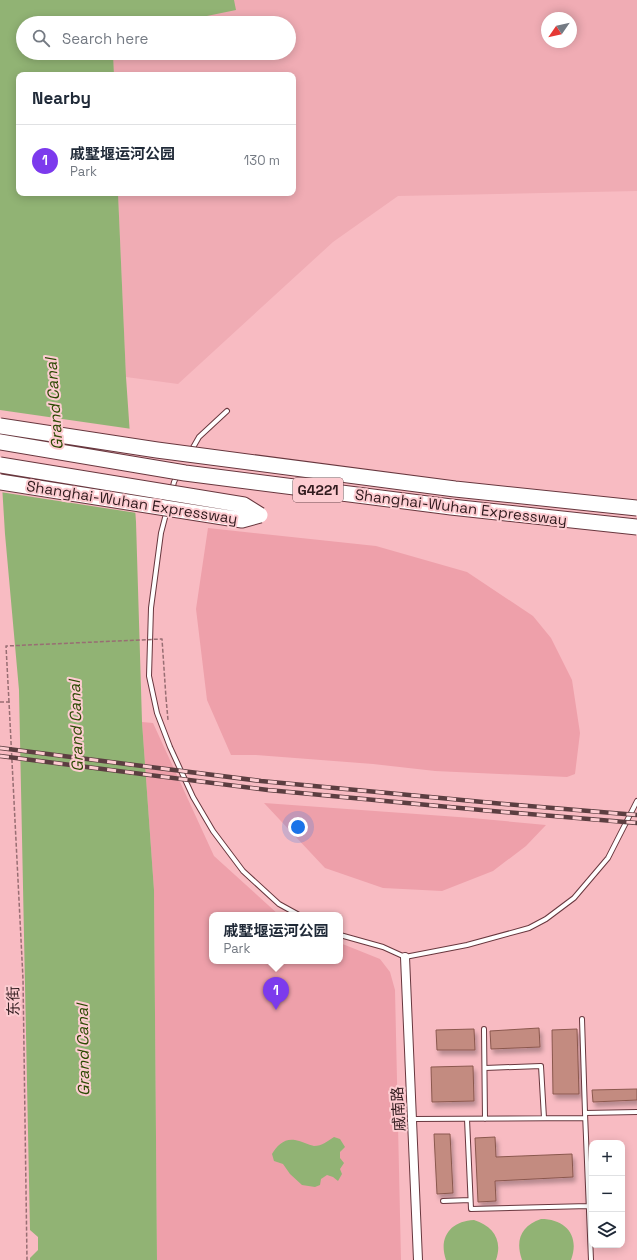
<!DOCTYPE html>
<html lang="en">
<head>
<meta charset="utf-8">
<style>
  :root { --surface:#fff; --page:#f2f2f3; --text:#1f2937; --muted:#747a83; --line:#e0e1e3; --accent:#7c3aed }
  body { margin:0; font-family:"Space Grotesk","Noto Sans SC",sans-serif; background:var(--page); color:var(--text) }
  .controls { position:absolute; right:12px; bottom:12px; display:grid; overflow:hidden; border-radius:8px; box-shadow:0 2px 10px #0003 }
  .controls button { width:36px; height:36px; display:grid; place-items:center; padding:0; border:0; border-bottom:1px solid var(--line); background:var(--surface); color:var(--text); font:20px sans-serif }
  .compass { position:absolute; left:541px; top:12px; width:36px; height:36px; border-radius:50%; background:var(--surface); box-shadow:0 2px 10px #0003; rotate:236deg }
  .you { position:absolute; left:298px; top:827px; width:14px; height:14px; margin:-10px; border:3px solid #fff; border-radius:50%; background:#1a73e8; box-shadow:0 0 0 6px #1a73e833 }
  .badge { display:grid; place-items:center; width:26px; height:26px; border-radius:50%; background:var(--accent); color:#fff; font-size:13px; font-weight:700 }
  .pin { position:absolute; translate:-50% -33px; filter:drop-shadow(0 1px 2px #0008) }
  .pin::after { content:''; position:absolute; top:21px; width:14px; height:12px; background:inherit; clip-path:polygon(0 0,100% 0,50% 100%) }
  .popup { position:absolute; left:209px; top:912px; width:134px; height:52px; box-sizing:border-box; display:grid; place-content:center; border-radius:8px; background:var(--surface); filter:drop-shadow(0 1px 3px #0005); font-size:13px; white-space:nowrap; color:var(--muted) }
  .popup b { font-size:15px; color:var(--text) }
  .popup::after { content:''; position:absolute; left:50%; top:100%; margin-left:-8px; border:8px solid transparent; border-top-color:var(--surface) }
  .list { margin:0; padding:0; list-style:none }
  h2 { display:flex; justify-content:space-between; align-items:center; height:52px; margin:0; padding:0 16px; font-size:17px }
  h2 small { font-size:13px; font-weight:400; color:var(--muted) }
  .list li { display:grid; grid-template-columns:26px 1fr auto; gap:12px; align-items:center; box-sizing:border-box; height:72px; padding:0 16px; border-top:1px solid var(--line) }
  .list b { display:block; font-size:15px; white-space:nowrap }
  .list p { margin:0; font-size:13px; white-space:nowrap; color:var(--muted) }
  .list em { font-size:13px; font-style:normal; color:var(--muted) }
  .icon { flex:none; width:22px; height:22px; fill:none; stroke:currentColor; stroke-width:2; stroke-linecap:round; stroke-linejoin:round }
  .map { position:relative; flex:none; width:637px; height:1260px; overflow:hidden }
  .search { position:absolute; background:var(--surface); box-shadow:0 2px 10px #0003; left:16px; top:16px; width:280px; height:44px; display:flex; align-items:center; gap:10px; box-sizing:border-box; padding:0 14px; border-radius:22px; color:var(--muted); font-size:15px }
  .panel { position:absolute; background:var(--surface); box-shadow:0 2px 10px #0003; left:16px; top:72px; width:280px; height:124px; border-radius:8px }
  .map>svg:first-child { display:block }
</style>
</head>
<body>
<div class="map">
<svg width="637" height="1260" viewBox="0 0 637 1260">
  <defs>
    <filter id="shadow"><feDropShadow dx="2.5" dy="4.5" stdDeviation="2" flood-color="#0004"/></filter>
  </defs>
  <rect width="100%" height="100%" fill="#f8bbc2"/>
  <!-- built -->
  <path fill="#f0acb4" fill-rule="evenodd" d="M163,0h474v191l-239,5 -65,46 -155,142 -52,-7 -8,-184h175v-118h-179l-1,-22h176v-30h-146zM547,18h24v24h-24z"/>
  <!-- green -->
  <path fill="#eea0aa" d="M208,528l168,18 91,26 66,44 18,22 21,42 8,53 -5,41 -8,3 -132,-6 -62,-7 -117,-9h-25l-24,-55 -11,-91z
    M142,722l11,1 61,133 65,59h-67v46h128v-18l40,16 10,13 5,18 6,270h-244l-3,-370z
    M264,803l208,15 74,7 -20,21 -33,25 -51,20 -59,-3 -58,-20z"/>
  <!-- water -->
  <path fill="#91b374" d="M0,0h234l2,10 -63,13h-150v30h90l1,22h-95v118h99l8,184 10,145 6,200 12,168 3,370h-127v-2l8,-8v-13l-8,-7 -11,-540 -14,-156 -5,-82z
    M334,1137l6,2 5,8 -5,5v6l4,5 -4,6 2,5 -4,7 -5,-4 -6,-2 -6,4 -1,6 -5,2 -13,-2 -12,-11 -7,-10 -9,-3 -2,-7c5,-9 13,-16 23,-14 7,1 13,5 19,6 8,0 14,-5 20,-9z
    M541,1219c25,0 39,17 30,41h-49c-7,-20 -1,-34 19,-41z
    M474,1220c19,6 29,20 22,40h-50c-8,-23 5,-39 28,-40z"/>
  <!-- pier -->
  <path fill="#f8bbc2" d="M0,410l132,19 5,84 -137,-21z"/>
  <!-- building -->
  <path fill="#c38b80" stroke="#8b584e" filter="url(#shadow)" d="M539,1028l1,19 -49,2 -1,-18z
    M474,1029l1,21h-38l-1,-20z
    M577,1029l2,65h-26l-1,-64z
    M473,1066l1,35 -42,1 -1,-35z
    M637,1089v11l-44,2 -1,-12z
    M434,1134h16l3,59 -16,1z
    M495,1137l1,20 76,-3 1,23 -78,4 1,20 -18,1 -3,-64z"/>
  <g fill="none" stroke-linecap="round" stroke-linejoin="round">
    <!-- service casing -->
    <g stroke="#68373e" stroke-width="6">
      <path id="service" d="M191,451l8,-14 28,-26
        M172,490l2,-8 4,-8
        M167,510l-6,23 -10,75 -2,68 8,37 13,34 23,50 20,34 30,40 36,33 20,11
        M340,935l43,12 22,10 62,-12 62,-17 17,-9 28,-21 34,-40 29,-57
        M582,1019l3,94 6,147
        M484,1029l1,90
        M485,1068l56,-2 3,52
        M585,1113l52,-1
        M413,1119l172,-1
        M467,1119l4,90 118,-3
        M443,1201l27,-1"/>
    </g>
    <!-- minor casing -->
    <g stroke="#68373e" stroke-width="10">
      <path id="minor" d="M405,957l13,303"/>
    </g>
    <!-- path -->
    <path stroke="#986e73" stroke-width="1.5" stroke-dasharray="4 2" stroke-linecap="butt" d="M166,698l2,22
      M0,702h9l14,277 4,281"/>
    <!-- service -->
    <use href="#service" stroke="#fff" stroke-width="4"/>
    <!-- minor -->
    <use href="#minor" stroke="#fff" stroke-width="8"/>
    <!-- rail casing -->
    <g stroke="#5c3e41" stroke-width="4.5">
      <path id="rail" d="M0,748l261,33 243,23 133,11
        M0,756l268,34 224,21 145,12"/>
    </g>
    <!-- rail -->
    <use href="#rail" stroke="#fdccd1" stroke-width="3" stroke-dasharray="9" stroke-linecap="butt"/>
    <!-- motorway-bridge casing -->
    <g stroke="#68373e" stroke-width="17" stroke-linecap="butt">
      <path id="motorway-bridge" d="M0,426l157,24 298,39 182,19
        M0,442l185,31 266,34 186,20
        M0,465l244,40 16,10
        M0,482l242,38 18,-5"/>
    </g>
    <!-- path-bridge -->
    <path stroke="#986e73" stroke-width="1.5" stroke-dasharray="4 2" stroke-linecap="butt" d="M9,702l-3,-56 156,-7 4,59"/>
    <!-- motorway-bridge -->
    <use href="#motorway-bridge" stroke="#fff" stroke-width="15"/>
  </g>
  <g text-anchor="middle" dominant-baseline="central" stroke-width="4" stroke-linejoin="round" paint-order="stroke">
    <!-- shield labels -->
    <rect fill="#fdccd1" stroke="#6e5054" stroke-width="1" x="293" y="478" width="50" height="24" rx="3"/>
    <g font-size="14" font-weight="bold" fill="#311b1e">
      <text x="318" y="490">G4221</text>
    </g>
    <!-- street labels -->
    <g font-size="15" fill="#311b1e" stroke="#fdccd1">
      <text transform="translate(132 502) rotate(9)">Shanghai-Wuhan Expressway</text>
      <text transform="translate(461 507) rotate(7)">Shanghai-Wuhan Expressway</text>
      <text transform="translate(13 1001) rotate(-91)">东街</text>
      <text transform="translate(398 1109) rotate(-93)">戚南路</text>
    </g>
    <!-- water labels -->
    <g font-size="16" font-style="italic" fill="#2c4a03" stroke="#fdccd1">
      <text transform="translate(54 404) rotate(-94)">Grand Canal</text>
      <text transform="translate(76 726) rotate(-92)">Grand Canal</text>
      <text transform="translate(83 1050) rotate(-91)">Grand Canal</text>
    </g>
  </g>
</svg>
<div class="controls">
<button>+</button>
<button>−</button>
<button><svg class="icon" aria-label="layers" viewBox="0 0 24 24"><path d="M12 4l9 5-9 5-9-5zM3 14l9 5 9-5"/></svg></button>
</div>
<svg class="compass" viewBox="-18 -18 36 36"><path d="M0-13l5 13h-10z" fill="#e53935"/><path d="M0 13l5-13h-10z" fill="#747a83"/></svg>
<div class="you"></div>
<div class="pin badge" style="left:276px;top:1010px">1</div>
<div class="popup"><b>戚墅堰运河公园</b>Park</div>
<div class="search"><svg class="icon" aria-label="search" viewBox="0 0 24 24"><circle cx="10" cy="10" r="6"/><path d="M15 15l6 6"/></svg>Search here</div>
<section class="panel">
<h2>Nearby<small></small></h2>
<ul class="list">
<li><span class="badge">1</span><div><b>戚墅堰运河公园</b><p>Park</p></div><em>130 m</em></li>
</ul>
</section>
</div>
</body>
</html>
